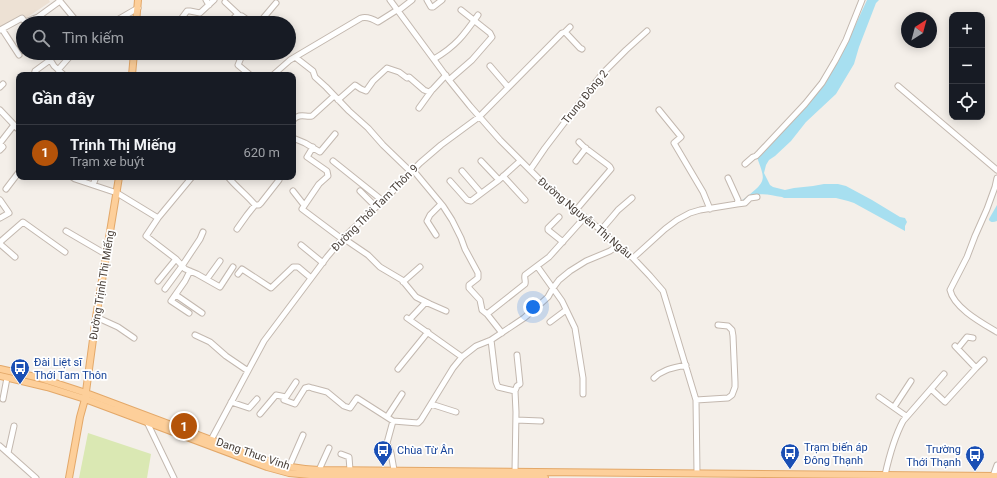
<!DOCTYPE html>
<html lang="vi">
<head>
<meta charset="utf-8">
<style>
  :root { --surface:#171b24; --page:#20242c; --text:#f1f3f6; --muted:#9ea1a6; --line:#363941; --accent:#b45309 }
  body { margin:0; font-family:Roboto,sans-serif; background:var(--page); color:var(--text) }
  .controls { position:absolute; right:12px; top:12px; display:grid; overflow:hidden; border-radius:8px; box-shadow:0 2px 10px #0003 }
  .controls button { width:36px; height:36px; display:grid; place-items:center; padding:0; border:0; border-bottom:1px solid var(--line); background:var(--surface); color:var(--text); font:20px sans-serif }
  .compass { position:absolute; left:901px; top:12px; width:36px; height:36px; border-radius:50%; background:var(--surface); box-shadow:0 2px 10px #0003; rotate:36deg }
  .you { position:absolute; left:533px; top:307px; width:14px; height:14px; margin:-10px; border:3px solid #fff; border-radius:50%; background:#1a73e8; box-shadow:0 0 0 6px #1a73e833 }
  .badge { display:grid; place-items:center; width:26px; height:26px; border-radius:50%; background:var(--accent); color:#fff; font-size:13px; font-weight:700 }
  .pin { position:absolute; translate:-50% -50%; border:2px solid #fff; box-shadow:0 1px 4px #0006 }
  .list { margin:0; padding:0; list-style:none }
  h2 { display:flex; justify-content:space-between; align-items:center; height:52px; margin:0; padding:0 16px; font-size:17px }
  h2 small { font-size:13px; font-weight:400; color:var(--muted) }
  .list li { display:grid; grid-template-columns:26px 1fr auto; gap:12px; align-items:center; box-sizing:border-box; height:56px; padding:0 16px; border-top:1px solid var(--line) }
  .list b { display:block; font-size:15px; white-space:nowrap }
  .list p { margin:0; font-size:13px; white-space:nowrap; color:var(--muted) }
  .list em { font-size:13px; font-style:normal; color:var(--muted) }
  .icon { flex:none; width:22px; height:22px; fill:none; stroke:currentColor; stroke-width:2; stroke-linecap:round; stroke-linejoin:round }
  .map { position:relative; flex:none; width:997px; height:478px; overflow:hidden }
  .search { position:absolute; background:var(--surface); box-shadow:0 2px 10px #0003; left:16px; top:16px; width:280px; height:44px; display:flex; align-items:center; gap:10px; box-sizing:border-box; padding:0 14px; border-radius:22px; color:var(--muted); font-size:15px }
  .panel { position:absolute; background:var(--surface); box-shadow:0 2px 10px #0003; left:16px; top:72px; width:280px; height:108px; border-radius:8px }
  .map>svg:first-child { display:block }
</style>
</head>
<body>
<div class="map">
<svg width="997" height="478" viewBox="0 0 997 478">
  <rect width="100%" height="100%" fill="#f4efe9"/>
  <!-- education -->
  <path fill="#ede1d4" d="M0,0h49l1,2 -24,16 -5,-2 -21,12z"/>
  <!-- pitch -->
  <path fill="#dae8b3" d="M88,433l63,21 -4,24h-68z"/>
  <!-- water -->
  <path fill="#a7dff0" d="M867,0h12l-3,3 -17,44 -5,17 -18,30 -30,28 -15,19 -16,15 -6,4 -3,5 -2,8 6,12 3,2 12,3 9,-2 19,-2 11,-2h14l8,2 26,14 28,17 5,1 2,4 -2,4v5l-51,-28 -6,-2 -12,-3h-52l-2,-1c-14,-2 -25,-7 -37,5l-4,-1c3,-2 5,-4 8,-6 19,-15 15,-17 8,-38l66,-71 15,-25 16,-33z
    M997,205v16c-3,1 -6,2 -8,-1v-1z"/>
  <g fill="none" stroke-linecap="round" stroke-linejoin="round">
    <!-- minor casing -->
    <g stroke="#c3b8af" stroke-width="7">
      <path id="minor" d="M59,0l19,23
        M206,0l3,5
        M390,0l59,80 21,26 30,34 40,40 23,20 38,30 16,16 16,12 17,18 13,15 33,109 1,73
        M427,0l4,7h2l9,-7
        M225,2l14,13
        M398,11l14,-11
        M112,23l26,-15
        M178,23l9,-12h3l10,2 14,-13
        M229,23l8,-8 5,1 10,7
        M259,23l17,-20
        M2,29l17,26
        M0,30l22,-12 3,4 13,-5 22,-16
        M565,32l5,-5
        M46,53l8,13 10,9
        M105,53l1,2
        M215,53l3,2
        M243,53l-5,12 12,10
        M188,55l2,-2
        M295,57l18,14 2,6 11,10 23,24 19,17 15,17 28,27
        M434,59c22,-13 30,-24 44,-44
        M490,66l18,21
        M58,70l15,-17
        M34,75l1,-4 15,-11
        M273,75l17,-15 71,-42c6,-2 12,1 17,4l19,-12
        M449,80l23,-20 20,-23 -2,-4 -29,-23
        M898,86l99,84
        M0,87l3,-3
        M338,100l17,-15 6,4 5,2 7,-10 14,-13 12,4 8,6 2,-1 15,13 5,2 4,-3 13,-14
        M419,108l13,-18
        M0,110l19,20
        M659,110l22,27 -7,6 29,49 7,17
        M293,120c6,-7 12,-3 19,-4l22,-20
        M293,138l12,5 15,9 15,-18
        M313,147l-6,10 20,14 1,5 -9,8 -17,25 40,30
        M0,150l3,-3 -3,-4 14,-18
        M333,161l50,40
        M481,161l18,19
        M576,161l10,-13
        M745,164l8,-7 3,-1 3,-3 46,-49 17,-21 13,-22 11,-21 16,-40
        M413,170l30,36 9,14 9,18 4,11 13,24v5l-9,7v3l11,12 2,10 5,4 15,19
        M530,170l15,-22 16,-21 42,-54 23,-23 21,-19
        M462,171l19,22
        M503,176l22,24
        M72,177l3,2 42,14 41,25 34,-41
        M228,177c8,10 19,18 27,28l-8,10 -10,14
        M997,178l-2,9 -8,22 -12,27 -8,21 -17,33c4,18 32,33 47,42
        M450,181l17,19 4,1 28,-21 21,-19
        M93,185l3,-8
        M6,189l13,-17
        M293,191l11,14
        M360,191l16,16
        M0,200l9,13 -9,5
        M737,204l8,-1 5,-5 7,-1
        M255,205h4l2,-2 18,-23 -3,-3
        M576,210l35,-41 -1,-2 -2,-2 -24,-18 -5,-5
        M559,217l-11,11v2l15,12
        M158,218l-12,18 30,23 9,10 12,5 23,13 13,-20
        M601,230l12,-14 5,-6 14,-12
        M66,231l36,21 5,1
        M436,235l-9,-14 3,-6 11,-11
        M343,238l25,17 12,12 22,13 14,17 14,7 16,7
        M0,242l23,-20 42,30
        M0,244l15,13
        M301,245l22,18
        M633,258l32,-29 12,-9 13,-7 10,-3 37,-6 1,-4 -10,-22
        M182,266l18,-27 3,-7
        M537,266l25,35 13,27 8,50v16
        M238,274l4,-5 29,19 22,-21h5l13,11
        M207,279l13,-18
        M158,281l18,-22
        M403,282l17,-15
        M165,289l17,-23
        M176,295l26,18
        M189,313l-18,-12 14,-20 5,-10
        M487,314l38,-30c1,-3 -1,-6 0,-9l24,-18 36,-40
        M96,317l22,10 16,11
        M407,318l55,39 14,-11 15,-6
        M410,319l16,-17
        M550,322l16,-12
        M195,335l15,7 16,14 22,15
        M958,348l9,-11 6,1
        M976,368l8,-8
        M398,369l30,-37
        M654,378c9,-9 20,-10 32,-13
        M296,382l-12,18 11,4 10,-16 4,-1 3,1 15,4 17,14 6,2 7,-10 36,23 -6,22 4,10 3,17
        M931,389l14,13 31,-34 -21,-22
        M515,391l2,-5 3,-2 -3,-29
        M879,397l27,19
        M3,399l4,-21
        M696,400l32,-2 4,-3 3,-8v-5l-2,-46 -1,-6 -4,-4 -10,-1
        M231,402l18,6 8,-9
        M431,404l25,8
        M894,407l17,-26
        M260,414l16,-19 10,2
        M387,417l15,-23
        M516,420l25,1
        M393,421l25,2 3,-3 32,-52 9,-11
        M147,422l27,56
        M211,440l53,-99 63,-84 16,-19 47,-44 30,-31 21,-18 38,-28 83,-84 3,-1 15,16 2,1
        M0,446l36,32
        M8,453l6,-27
        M341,454l8,3 1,13
        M289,467l14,-32
        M319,470l10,-22
        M515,471l1,-59 -1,-21 -17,-4 -2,-5 -5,-42 33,-22 13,-11 11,-10 5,-9 6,-8 11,-9 16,-10 24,-10 7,-5
        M885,475c4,-18 9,-37 18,-54l41,-47
        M993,476l4,-11"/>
    </g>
    <!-- major casing -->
    <g stroke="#e3a869" stroke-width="8">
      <path id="major" d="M136,23l2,-23
        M132,75l2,-22
        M0,369l40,9 46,15 184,69c16,5 32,7 49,8l678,6
        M0,376l47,11 38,12 182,68 22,6 31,3 225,2
        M69,478l11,-61 5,-18 11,-82 23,-140"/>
    </g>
    <!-- minor -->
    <use href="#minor" stroke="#fff" stroke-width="5"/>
    <!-- major -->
    <use href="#major" stroke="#fdcf9a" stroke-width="6"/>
  </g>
  <!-- icons -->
  <defs>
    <g id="bus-pin" transform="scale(1)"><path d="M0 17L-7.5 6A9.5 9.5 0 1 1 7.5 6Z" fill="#1a4fb4" stroke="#fff"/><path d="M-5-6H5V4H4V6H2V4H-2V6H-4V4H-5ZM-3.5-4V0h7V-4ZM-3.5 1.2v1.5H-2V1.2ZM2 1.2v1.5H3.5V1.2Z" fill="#fff"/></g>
  </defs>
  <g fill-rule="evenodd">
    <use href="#bus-pin" x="20" y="368"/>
    <use href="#bus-pin" x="383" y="450"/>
    <use href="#bus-pin" x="790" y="453"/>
    <use href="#bus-pin" x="975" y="455"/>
  </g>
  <g text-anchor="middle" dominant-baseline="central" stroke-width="3.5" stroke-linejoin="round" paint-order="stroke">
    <!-- street labels -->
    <g font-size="11" fill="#483f38" stroke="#fff">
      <text transform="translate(585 97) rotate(-51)">Trung Đông 2</text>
      <text transform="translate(375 208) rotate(-45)">Đường Thời Tam Thôn 9</text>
      <text transform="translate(585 218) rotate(40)">Đường Nguyễn Thị Ngâu</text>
      <text transform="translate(102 285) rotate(-81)">Đường Trịnh Thị Miếng</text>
      <text transform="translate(253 454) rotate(19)">Dang Thuc Vinh</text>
    </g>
    <!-- transit labels -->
    <g font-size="11" fill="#164399" stroke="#fff" text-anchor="start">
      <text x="34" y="362">Đài Liệt sĩ<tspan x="34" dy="13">Thới Tam Thôn</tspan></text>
      <text x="804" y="447">Trạm biến áp<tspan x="804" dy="13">Đông Thạnh</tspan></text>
      <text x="961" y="449" text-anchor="end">Trường<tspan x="961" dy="13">Thới Thạnh</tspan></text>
      <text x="397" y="450">Chùa Từ Ân</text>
    </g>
  </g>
</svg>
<div class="controls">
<button>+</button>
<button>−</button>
<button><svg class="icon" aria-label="locate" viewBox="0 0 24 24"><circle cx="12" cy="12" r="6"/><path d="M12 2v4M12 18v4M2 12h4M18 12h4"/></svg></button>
</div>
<svg class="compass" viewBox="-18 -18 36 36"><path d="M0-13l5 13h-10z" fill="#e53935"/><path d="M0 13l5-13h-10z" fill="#9ea1a6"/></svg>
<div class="you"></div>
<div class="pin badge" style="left:184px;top:426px">1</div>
<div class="search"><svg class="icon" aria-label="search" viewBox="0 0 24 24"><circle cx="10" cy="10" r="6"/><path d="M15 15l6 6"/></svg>Tìm kiếm</div>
<section class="panel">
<h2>Gần đây<small></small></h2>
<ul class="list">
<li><span class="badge">1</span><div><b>Trịnh Thị Miếng</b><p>Trạm xe buýt</p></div><em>620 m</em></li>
</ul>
</section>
</div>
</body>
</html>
